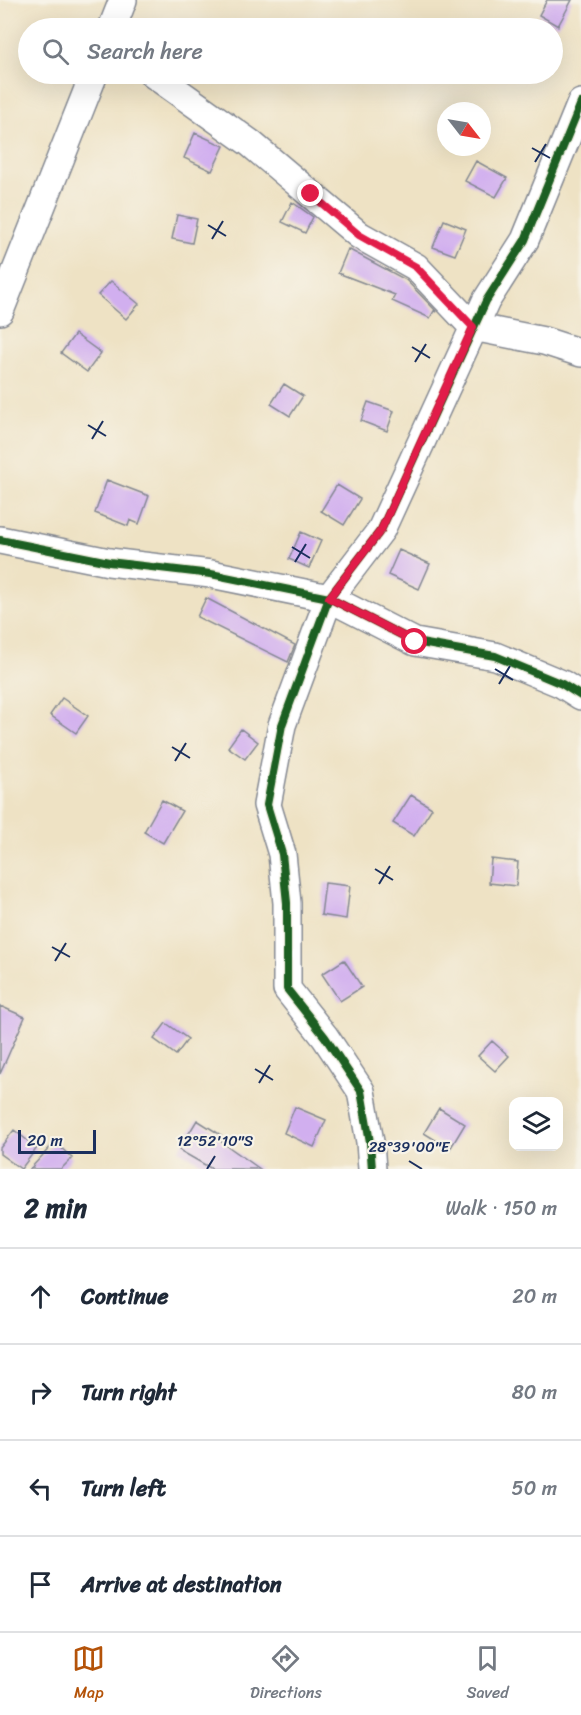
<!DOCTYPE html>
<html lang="en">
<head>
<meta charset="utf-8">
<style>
  :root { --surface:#fff; --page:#f6f6f7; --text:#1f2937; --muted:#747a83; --line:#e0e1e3; --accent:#b45309 }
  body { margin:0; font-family:Sriracha,sans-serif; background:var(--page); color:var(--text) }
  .controls { position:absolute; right:18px; bottom:18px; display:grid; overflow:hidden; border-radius:12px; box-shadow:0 6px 24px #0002 }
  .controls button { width:54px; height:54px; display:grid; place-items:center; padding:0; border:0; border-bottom:2px solid var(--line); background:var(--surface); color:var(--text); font:30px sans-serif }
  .compass { position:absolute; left:437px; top:102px; width:54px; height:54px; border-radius:50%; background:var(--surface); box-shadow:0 6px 24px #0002; rotate:121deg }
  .scale { position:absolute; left:18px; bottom:15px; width:78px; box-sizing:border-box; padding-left:6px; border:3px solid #1b2f5e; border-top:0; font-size:16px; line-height:21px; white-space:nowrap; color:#1b2f5e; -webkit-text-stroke:4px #f7f3e8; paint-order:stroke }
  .stop { position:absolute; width:18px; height:18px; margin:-14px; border:4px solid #e11d48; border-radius:50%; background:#fff }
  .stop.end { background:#e11d48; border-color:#fff; box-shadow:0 2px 6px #0008 }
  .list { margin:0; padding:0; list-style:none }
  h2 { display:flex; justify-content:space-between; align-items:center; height:78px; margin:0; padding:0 24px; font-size:26px }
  h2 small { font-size:20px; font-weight:400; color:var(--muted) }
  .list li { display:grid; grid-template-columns:39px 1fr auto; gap:18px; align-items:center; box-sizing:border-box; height:96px; padding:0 24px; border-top:2px solid var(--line) }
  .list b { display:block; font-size:22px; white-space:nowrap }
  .list em { font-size:20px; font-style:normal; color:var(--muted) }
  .icon { flex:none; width:33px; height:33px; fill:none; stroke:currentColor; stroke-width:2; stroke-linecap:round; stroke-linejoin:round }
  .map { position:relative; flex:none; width:581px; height:1169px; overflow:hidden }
  .search { position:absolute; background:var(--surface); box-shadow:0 6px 24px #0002; left:18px; right:18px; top:18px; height:66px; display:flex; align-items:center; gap:15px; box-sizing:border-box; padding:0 21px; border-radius:33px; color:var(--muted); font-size:22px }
  .sheet { height:462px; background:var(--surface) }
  nav { display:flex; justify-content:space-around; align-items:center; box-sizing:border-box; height:84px; border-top:2px solid var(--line); background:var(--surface); font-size:16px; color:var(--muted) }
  nav a { display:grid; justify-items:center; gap:3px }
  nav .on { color:var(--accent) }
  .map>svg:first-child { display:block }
</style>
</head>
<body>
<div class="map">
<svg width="581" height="1169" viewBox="0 0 581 1169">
  <rect width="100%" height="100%" fill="#f7f3e8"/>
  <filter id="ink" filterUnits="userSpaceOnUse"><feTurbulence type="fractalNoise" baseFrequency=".0167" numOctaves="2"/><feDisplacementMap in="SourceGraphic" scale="12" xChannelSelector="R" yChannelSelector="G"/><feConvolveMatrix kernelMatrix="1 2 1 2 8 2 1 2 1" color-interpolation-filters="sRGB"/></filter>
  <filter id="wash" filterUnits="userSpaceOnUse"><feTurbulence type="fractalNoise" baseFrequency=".008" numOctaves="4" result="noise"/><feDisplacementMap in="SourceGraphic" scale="24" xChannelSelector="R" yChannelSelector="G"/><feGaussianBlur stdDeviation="1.35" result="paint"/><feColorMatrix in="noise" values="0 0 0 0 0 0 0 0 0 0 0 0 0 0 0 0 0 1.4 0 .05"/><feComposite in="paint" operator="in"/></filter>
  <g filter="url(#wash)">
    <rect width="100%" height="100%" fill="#eee2c4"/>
    <g id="blocks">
      <!-- building -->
      <path fill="#d1afef" d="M547,0h25l-14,26 -19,-11z
        M195,133l29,13 -12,25 -28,-13z
        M476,161l31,17 -11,19 -31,-16z
        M292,202l21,15 -8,16 -23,-11z
        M177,215l20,4 -5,24 -20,-4z
        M444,220l22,9 -11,26 -22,-8z
        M348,249l58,31 31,32 -3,-1 -4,7 -38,-17 3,-6 -57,-22z
        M111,281l28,23 -13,15 -28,-24z
        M75,334l26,19 -14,19 -26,-19z
        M284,384l19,12 -13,20 -19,-12z
        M368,402l26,9 -7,20 -26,-10z
        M107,480l42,16 -10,28 -9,-4 -2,6 -33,-13z
        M337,485l23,14 -16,26 -23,-14z
        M301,532l20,9 -12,27 -20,-9z
        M399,550l31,14 -11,25 -31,-14z
        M206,598l89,47 -7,17 -91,-45z
        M62,698l26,18 -12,17 -26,-18z
        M241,729l17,13 -13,17 -17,-12z
        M411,795l21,13 -18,28 -21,-13z
        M162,800l20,11 -19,32 -19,-11z
        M491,859l27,3 -2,24 -27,-3z
        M325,883l25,3 -4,33 -25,-4z
        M344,960l18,27 -22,14 -18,-27z
        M0,1006l25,11 -25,57z
        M166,1023l22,16 -12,16 -22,-16z
        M492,1041l17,15 -14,15 -17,-15z
        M295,1107l31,13 -12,27 -30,-14z
        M439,1108l26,16 -15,25 -26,-16z
        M197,1120l24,15 -2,5 41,29h-48l-33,-19z
        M14,1130l23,18 -16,21 -21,-15v-6z
        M55,1142l17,16 -11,11h-31z"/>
    </g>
  </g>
  <g filter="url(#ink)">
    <use href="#blocks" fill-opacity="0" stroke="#848891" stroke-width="1.5"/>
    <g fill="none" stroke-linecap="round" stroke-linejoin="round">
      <!-- minor casing -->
      <g stroke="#848891" stroke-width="30">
        <path id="minor" d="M112,28l11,-28
          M153,74l97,69 109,92 57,32 57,60 71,14 37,12
          M0,311l94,-237
          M0,540l109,22 102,12 118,24 86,44 80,14 67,28 19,12
          M372,1169l-2,-27 -9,-51 -36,-54 -38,-48v-86l-5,-49 -15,-49 15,-80 47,-127 52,-68 105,-229 39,-61 56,-137"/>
      </g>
      <!-- minor -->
      <use href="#minor" stroke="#fff" stroke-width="27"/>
      <!-- cycleway casing -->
      <g stroke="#f7f3e8" stroke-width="11">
        <path id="cycleway" d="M0,540l109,22 102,12 118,24 86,44 80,14 67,28 19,12
          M372,1169l-2,-27 -9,-51 -36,-54 -38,-48v-86l-5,-49 -15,-49 15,-80 47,-127 52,-68 105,-229 39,-61 56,-137"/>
      </g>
      <!-- cycleway -->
      <use href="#cycleway" stroke="#1b5e20" stroke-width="8"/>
    </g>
  </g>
  <g fill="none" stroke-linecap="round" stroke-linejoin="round" filter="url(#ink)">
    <!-- route -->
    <path stroke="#e11d48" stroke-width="8" d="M311,194l48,41 57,32 57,60 -92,203 -52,68 86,44"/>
  </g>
  <!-- ticks -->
  <path fill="none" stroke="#1b2f5e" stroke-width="2" d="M532,148l18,10M535,162l11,-18M208,225l18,11M212,239l11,-18M412,347l18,11M415,362l11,-18M88,425l18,11M92,439l11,-18M292,547l18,11M295,562l11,-18M495,669l18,11M499,684l11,-18M172,747l18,11M175,761l11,-18M375,869l18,11M379,884l11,-18M52,947l18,10M55,961l11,-18M255,1069l18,11M259,1083l11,-18M409,1161l13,8M207,1169l8,-13"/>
  <g font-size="15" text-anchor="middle" fill="#1b2f5e" stroke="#f7f3e8" stroke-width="4.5" stroke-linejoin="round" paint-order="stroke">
    <text x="215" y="1146">12°52'10"S</text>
    <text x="409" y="1152">28°39'00"E</text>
  </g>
</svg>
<div class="controls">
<button><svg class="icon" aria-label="layers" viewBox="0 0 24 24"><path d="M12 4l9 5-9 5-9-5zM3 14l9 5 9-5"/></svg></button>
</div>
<svg class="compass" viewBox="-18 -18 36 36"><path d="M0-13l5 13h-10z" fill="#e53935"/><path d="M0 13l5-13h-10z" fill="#747a83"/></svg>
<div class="scale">20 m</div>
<div class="stop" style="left:415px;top:642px"></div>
<div class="stop end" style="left:311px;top:194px"></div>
<div class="search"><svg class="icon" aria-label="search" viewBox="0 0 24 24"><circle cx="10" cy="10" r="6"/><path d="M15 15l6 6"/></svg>Search here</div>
</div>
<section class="sheet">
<h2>2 min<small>Walk · 150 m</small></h2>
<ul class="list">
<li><svg class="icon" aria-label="ahead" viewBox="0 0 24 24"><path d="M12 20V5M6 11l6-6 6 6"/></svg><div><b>Continue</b></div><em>20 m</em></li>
<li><svg class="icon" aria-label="right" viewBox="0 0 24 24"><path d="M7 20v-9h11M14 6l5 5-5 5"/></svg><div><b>Turn right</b></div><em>80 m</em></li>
<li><svg class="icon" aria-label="left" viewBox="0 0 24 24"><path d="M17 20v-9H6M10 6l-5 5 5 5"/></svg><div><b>Turn left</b></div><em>50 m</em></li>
<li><svg class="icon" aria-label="arrive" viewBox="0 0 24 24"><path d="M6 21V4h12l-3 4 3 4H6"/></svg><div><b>Arrive at destination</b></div></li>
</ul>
</section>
<nav>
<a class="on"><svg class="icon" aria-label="map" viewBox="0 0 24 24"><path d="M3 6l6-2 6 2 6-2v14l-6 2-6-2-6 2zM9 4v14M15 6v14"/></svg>Map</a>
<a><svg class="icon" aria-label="directions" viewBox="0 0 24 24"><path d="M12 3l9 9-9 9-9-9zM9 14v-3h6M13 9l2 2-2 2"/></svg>Directions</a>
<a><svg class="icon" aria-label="saved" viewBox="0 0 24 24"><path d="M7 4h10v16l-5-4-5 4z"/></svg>Saved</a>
</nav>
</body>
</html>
